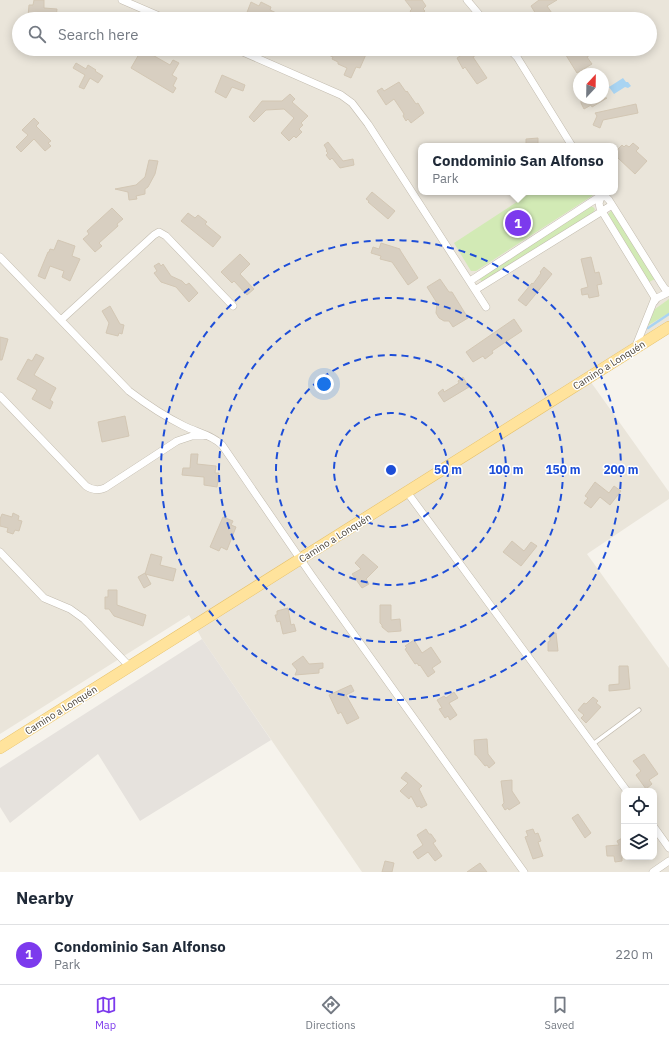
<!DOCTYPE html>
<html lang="en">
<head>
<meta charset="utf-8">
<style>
  :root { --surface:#fff; --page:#f2f2f3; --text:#1f2937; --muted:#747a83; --line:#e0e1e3; --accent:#7c3aed }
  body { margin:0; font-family:"IBM Plex Sans",sans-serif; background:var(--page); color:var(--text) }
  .controls { position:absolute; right:12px; bottom:12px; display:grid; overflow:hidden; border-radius:8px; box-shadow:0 2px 10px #0003 }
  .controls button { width:36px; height:36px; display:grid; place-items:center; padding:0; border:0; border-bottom:1px solid var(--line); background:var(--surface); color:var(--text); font:20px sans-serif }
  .compass { position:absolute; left:573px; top:68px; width:36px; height:36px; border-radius:50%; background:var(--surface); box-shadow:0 2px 10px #0003; rotate:22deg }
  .you { position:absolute; left:324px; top:384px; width:14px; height:14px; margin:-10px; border:3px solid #fff; border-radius:50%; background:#1a73e8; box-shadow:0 0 0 6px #1a73e833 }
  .badge { display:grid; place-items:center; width:26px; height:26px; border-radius:50%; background:var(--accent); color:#fff; font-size:13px; font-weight:700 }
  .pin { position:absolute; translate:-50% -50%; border:2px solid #fff; box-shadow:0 1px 4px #0006 }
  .popup { position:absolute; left:418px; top:143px; width:200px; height:52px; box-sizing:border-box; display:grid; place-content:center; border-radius:8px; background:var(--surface); filter:drop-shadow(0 1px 3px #0005); font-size:13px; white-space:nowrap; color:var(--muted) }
  .popup b { font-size:15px; color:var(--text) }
  .popup::after { content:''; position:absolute; left:50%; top:100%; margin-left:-8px; border:8px solid transparent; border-top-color:var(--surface) }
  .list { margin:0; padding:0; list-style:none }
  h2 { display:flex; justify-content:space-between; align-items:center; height:52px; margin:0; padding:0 16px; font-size:17px }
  h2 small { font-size:13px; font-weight:400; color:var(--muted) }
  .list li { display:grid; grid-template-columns:26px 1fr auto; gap:12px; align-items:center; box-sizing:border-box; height:60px; padding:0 16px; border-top:1px solid var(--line) }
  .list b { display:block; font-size:15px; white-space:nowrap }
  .list p { margin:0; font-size:13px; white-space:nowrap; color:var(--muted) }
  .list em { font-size:13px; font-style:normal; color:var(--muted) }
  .icon { flex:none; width:22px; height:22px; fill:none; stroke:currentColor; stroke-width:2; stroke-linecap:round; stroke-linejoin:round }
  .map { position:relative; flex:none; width:669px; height:872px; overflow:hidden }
  .search { position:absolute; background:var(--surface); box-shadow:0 2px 10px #0003; left:12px; right:12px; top:12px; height:44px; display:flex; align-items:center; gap:10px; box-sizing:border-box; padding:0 14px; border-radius:22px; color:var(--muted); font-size:15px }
  .sheet { height:112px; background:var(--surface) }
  nav { display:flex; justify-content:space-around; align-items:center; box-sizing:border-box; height:56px; border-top:1px solid var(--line); background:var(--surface); font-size:11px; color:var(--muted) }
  nav a { display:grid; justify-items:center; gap:2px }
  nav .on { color:var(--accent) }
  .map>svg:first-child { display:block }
</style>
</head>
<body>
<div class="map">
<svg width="669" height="872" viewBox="0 0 669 872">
  <rect width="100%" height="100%" fill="#f6f3ec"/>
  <!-- residential -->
  <path fill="#eae5da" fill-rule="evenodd" d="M0,0h669v325l-81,53 81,114v7l-82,55 82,114v204h-307l-160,-233 -13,-24 -189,119zM19,19h631v30h-631zM579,74h24v24h-24zM421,146h194v46h-194zM624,791h30v66h-30z"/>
  <!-- industrial -->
  <path fill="#e6e2dd" d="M202,639l69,101 -131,81 -42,-67 -88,69 -10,-16v-39z"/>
  <!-- green -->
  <path fill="#d2eab5" d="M532,192h62l-2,4 -116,75h-5l-17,-28z
    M590,206l3,1 2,2 -2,4 -110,69 -4,-3z
    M611,211h2l42,68 -6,3 -41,-68z
    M669,299v14l-22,13 8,-17z"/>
  <!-- water -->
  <path fill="#a9d4f2" d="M623,78l3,4h2l3,4 -3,2 -3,-1 -11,7 -5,-7z"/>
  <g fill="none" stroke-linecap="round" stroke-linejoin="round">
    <!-- stream -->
    <path stroke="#a9d4f2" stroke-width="2.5" d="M648,328l21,-14"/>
  </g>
  <!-- building -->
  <path fill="#d8cfc1" stroke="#d3c7b4" d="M34,0h10v8l13,1 -1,10 -28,-2 1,-12h4z
    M405,0h17l4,6 -3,3 2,2 -9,8 -6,-8 2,-2z
    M539,0h18l-10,6 9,13h-17l-8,-13z
    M251,2l8,4 2,-4 10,5 -1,3 19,9h-35l-8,-4z
    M142,49h9l-2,4 21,12 3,-5 6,3 -7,12 5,3 -4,8 3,2 -3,5 -42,-25z
    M315,49h49l-1,2 4,1 -7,16 -4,-1 -5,11 -7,-3 3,-7 -9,-4v-2l-6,-3 1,-2z
    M471,49h14l-12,8 14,21 -10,6 -12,-17 -2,2 -6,-11z
    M569,49h12l2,2 3,-2 4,6 -3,2 5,7 -15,9 -13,-21z
    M76,63l10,6 2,-4 8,5 -1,1 8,5 -5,7 -8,-5 -6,11 -5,-2 6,-12 -12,-7z
    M222,75l23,10 -2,6 -11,-4 -6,11 -11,-6z
    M399,82l7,10 1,-1 9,13 2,-1 6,10 -13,10 -3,-4 -2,2 -3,-5 1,-2 -10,-15 -8,6 -9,-14 5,-3 2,3z
    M290,94l5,5 -3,3 16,14 -7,7 2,2 -4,4 3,3 -6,6 -2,-2 -5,5 -8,-8 13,-15 -10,-9 -18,1 -12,12 -5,-5 13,-16h20z
    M584,98h23l-15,9 -1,-2 -7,4 -3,-6v-4z
    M636,104l2,9 -35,7 -3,8 -7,-3 4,-9 -2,-3z
    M34,118l5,5 -3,3 15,15 -3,2 3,3 -6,5 -11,-12 -13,13 -5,-5 12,-12 -6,-5z
    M538,138v8h-12v-7z
    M328,142l15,19 10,-2 1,6 -14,3 -8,-10 -2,2 -4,-5 2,-2 -2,-2 1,-1 -3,-5z
    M633,143l6,5 -3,3 11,10 -12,13 -17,-16 -3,3v-9l7,-7 2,2 2,-2 3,2z
    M149,160l9,1 -3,13 -7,13 -3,2v5l-9,2 1,3 -8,1 -1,-8 -13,-3 21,-4 9,-8z
    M372,192l23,19 -7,8 -20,-17 1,-1 -3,-2z
    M112,208l11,11 -6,5 1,2 -19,17 3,3 -7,6 -12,-13 6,-5 -2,-3z
    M188,213l7,5 3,-3 9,7 -2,2 16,13 -8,10 -32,-26z
    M58,240l17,6 -3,10 8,3 -10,22 -8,-4 2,-6 -14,-5 -5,13 -7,-3 10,-24h1l1,-3 4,1z
    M381,243l19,6v1l18,28 -10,7 -16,-23 -12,-3 1,-3 -10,-3 2,-6 6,2z
    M240,254l10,10 -10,10 14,15 -7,6 -13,-14 -2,2 -11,-11z
    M591,257l4,16 4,-1 3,12 -5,1 2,11 -10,2 -1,-4 -6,1 -1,-6 7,-2 -7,-28z
    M159,263l2,3 2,-2 8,12 11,5 4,4 3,-2 9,10 -9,9 -13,-15 -15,-5 -7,-9 3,-2 -3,-5z
    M544,267l8,7 -26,32 -8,-6 14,-17 1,1 8,-11 -1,-1z
    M440,279l9,13h3l16,26 -15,9 -4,-6h-5l-5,-3 -3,-5 1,-10 -10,-16z
    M110,306l10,18 4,1 -2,9 -3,-1 -1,3 -12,-3 3,-10 -7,-12z
    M514,319l8,12 -30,20 1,2 -8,6 -2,-3 -10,6 -7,-10z
    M0,337l8,2 -6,21h-2z
    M36,354l8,4 -10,17 22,13 -6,12 3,2 -3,7 -18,-10 5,-9 -20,-11 11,-20 4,2z
    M463,377l6,10 -25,15 -6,-9 5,-4 1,3 15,-9 -1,-2z
    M125,416l4,20 -27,6 -4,-20z
    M191,454h7l-1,10 19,2 -1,7h4l-2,14 -13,-2v-8l-22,-2 1,-7h7z
    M595,482l14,11 5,-7 7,5 -11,14 -10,-8 -9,11 -7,-5 4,-5 -3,-2z
    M13,513l6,3 -1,4 4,1 -3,10 -4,-1 -2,4 -6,-2 1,-4 -8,-2v-7l2,-5 10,3z
    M223,517l10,4 -2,4 5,2 -9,23 -6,-3 -2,4 -9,-4z
    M512,541l12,10 7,-9 6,4 -16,20 -18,-14z
    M151,554l11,3 -2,8 16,4 -3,12 -28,-7z
    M363,554l15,13 -12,12 3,5 -7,4 -10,-14 9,-5 -6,-6z
    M145,573l6,11 -7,4 -6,-11z
    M108,590h9v15l29,10 -3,11 -29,-10 -5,-7h-4v-12h3z
    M380,605h11v15l9,-1 1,12 -13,1 -6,-5v-2l-2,-2z
    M288,608l3,17 3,-1 2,7 -13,3 -3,-13 -3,1 -2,-7h2v-4z
    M556,633l2,18h-10v-9l2,-1v-7z
    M414,640l8,13 9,-6 10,15 -9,6 3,4 -7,5 -8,-12 -1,1 -2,-3 -2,1 -10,-15 2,-1 -2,-2z
    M303,656l6,8 14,-1v5l-4,1v4l-24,2 2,-5 -5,-6z
    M619,666h9l2,23 -21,2v-6l10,-1z
    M351,685l3,6 -8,4 13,23 -12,6 -6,-12 -3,2 -9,-19z
    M454,692l4,6 -9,5 8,12 -7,5 -2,-4 -3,2 -6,-9 3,-1 -5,-8 7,-4 2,2z
    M593,697l5,4 -2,2 5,4 -15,16 -5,-5 3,-3 -6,-5 6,-7 2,1z
    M487,739l1,15 7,9 -6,5 -2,-3 -2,1 -9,-11h-1l-1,-15z
    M644,754l14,20 -9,6 3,4 -6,5 -10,-14 5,-4 -8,-10z
    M406,772l16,14 -3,3 8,16 -6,3 -1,-2 -3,1 -6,-11 -2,3 -9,-8 8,-8 -7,-5z
    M512,780v11l8,12 -11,7 -1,-2 -3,2 -3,-5 2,-2 -3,-22z
    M578,814l13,19 -6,5 -13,-20z
    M426,829l3,5h2l5,7 -3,2 9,13 -7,5 -7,-9 -10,7 -5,-7 10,-7 -6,-10z
    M533,829l2,5 3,-1 3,8 -3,1 5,14 -10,3 -8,-22 3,-1 -2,-5z
    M624,837v16l-2,1v7l-7,1 -1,-6h-7l-1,-10 13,-1 -2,-4z
    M385,861l9,2 -2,9h-10z
    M480,863l7,9h-20z"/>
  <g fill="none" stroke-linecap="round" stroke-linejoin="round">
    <!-- service casing -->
    <g stroke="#c2bbae" stroke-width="5">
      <path id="service" d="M593,744l46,-34"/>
    </g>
    <!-- minor casing -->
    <g stroke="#c2bbae" stroke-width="8">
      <path id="minor" d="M122,0l44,19
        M467,0l16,19
        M236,49l105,46 11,8 16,21 118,183
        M509,49l8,8 55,89
        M601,192l8,8 52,83 4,6 4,2
        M602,195l-3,8 1,5 55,90 -20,50
        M0,257l129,134c17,13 35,25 55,35 12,6 28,9 38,19l90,131 212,296
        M470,281l132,-86
        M475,290l137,-85
        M654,302l3,-4 12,-6
        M61,320l93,-85 5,-3 7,4 67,70
        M0,396l86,90c6,4 12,5 19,2l72,-47 15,-5h11
        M407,492l220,299
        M0,552l44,46 26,11 14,10 46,48
        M654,827l15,21
        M653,872l16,-11"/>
    </g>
    <!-- primary casing -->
    <g stroke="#e6c16a" stroke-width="12">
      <path id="primary" d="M0,748l669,-421"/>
    </g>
    <!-- service -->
    <use href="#service" stroke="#fff" stroke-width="3.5"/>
    <!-- minor -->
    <use href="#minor" stroke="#fff" stroke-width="7"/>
    <!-- primary -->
    <use href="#primary" stroke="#ffe39c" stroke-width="11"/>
  </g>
  <!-- distance rings -->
  <g fill="none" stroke="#1d4ed8" stroke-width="2" stroke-dasharray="7 5">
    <circle cx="391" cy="470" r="57"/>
    <circle cx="391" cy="470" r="115"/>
    <circle cx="391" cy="470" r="172"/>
    <circle cx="391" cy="470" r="230"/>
  </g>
  <g text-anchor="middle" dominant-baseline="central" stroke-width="3" stroke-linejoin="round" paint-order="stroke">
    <!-- street labels -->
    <g font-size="10" fill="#4b4439" stroke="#fff">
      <text transform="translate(609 365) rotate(-32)">Camino a Lonquén</text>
      <text transform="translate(335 538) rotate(-32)">Camino a Lonquén</text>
      <text transform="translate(61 710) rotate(-32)">Camino a Lonquén</text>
    </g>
  </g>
  <circle cx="391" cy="470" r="6" fill="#1d4ed8" stroke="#fff" stroke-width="2"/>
  <g font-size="12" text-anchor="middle" font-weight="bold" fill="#1d4ed8" stroke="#fff" stroke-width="3" stroke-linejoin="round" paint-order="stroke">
    <text x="448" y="474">50 m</text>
    <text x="506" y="474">100 m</text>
    <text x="563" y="474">150 m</text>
    <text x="621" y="474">200 m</text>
  </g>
</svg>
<div class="controls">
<button><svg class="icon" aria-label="locate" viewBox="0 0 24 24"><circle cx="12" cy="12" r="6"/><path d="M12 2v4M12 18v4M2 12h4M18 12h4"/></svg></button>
<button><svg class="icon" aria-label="layers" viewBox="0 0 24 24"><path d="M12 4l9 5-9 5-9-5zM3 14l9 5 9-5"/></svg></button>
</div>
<svg class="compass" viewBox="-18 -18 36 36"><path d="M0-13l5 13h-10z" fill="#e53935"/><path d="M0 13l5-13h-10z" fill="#747a83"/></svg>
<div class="you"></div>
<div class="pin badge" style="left:518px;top:223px">1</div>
<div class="popup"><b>Condominio San Alfonso</b>Park</div>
<div class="search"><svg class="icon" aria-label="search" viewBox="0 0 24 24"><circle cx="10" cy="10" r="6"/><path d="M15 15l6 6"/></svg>Search here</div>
</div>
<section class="sheet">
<h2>Nearby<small></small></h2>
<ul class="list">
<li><span class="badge">1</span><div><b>Condominio San Alfonso</b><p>Park</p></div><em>220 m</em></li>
</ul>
</section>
<nav>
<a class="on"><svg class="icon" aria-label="map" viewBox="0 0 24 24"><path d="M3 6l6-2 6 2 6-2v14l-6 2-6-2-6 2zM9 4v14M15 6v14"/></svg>Map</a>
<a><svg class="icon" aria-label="directions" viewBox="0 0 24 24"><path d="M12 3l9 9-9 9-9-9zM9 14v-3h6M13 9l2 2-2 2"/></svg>Directions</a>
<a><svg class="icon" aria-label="saved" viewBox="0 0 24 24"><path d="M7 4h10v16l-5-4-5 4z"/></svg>Saved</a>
</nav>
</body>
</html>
